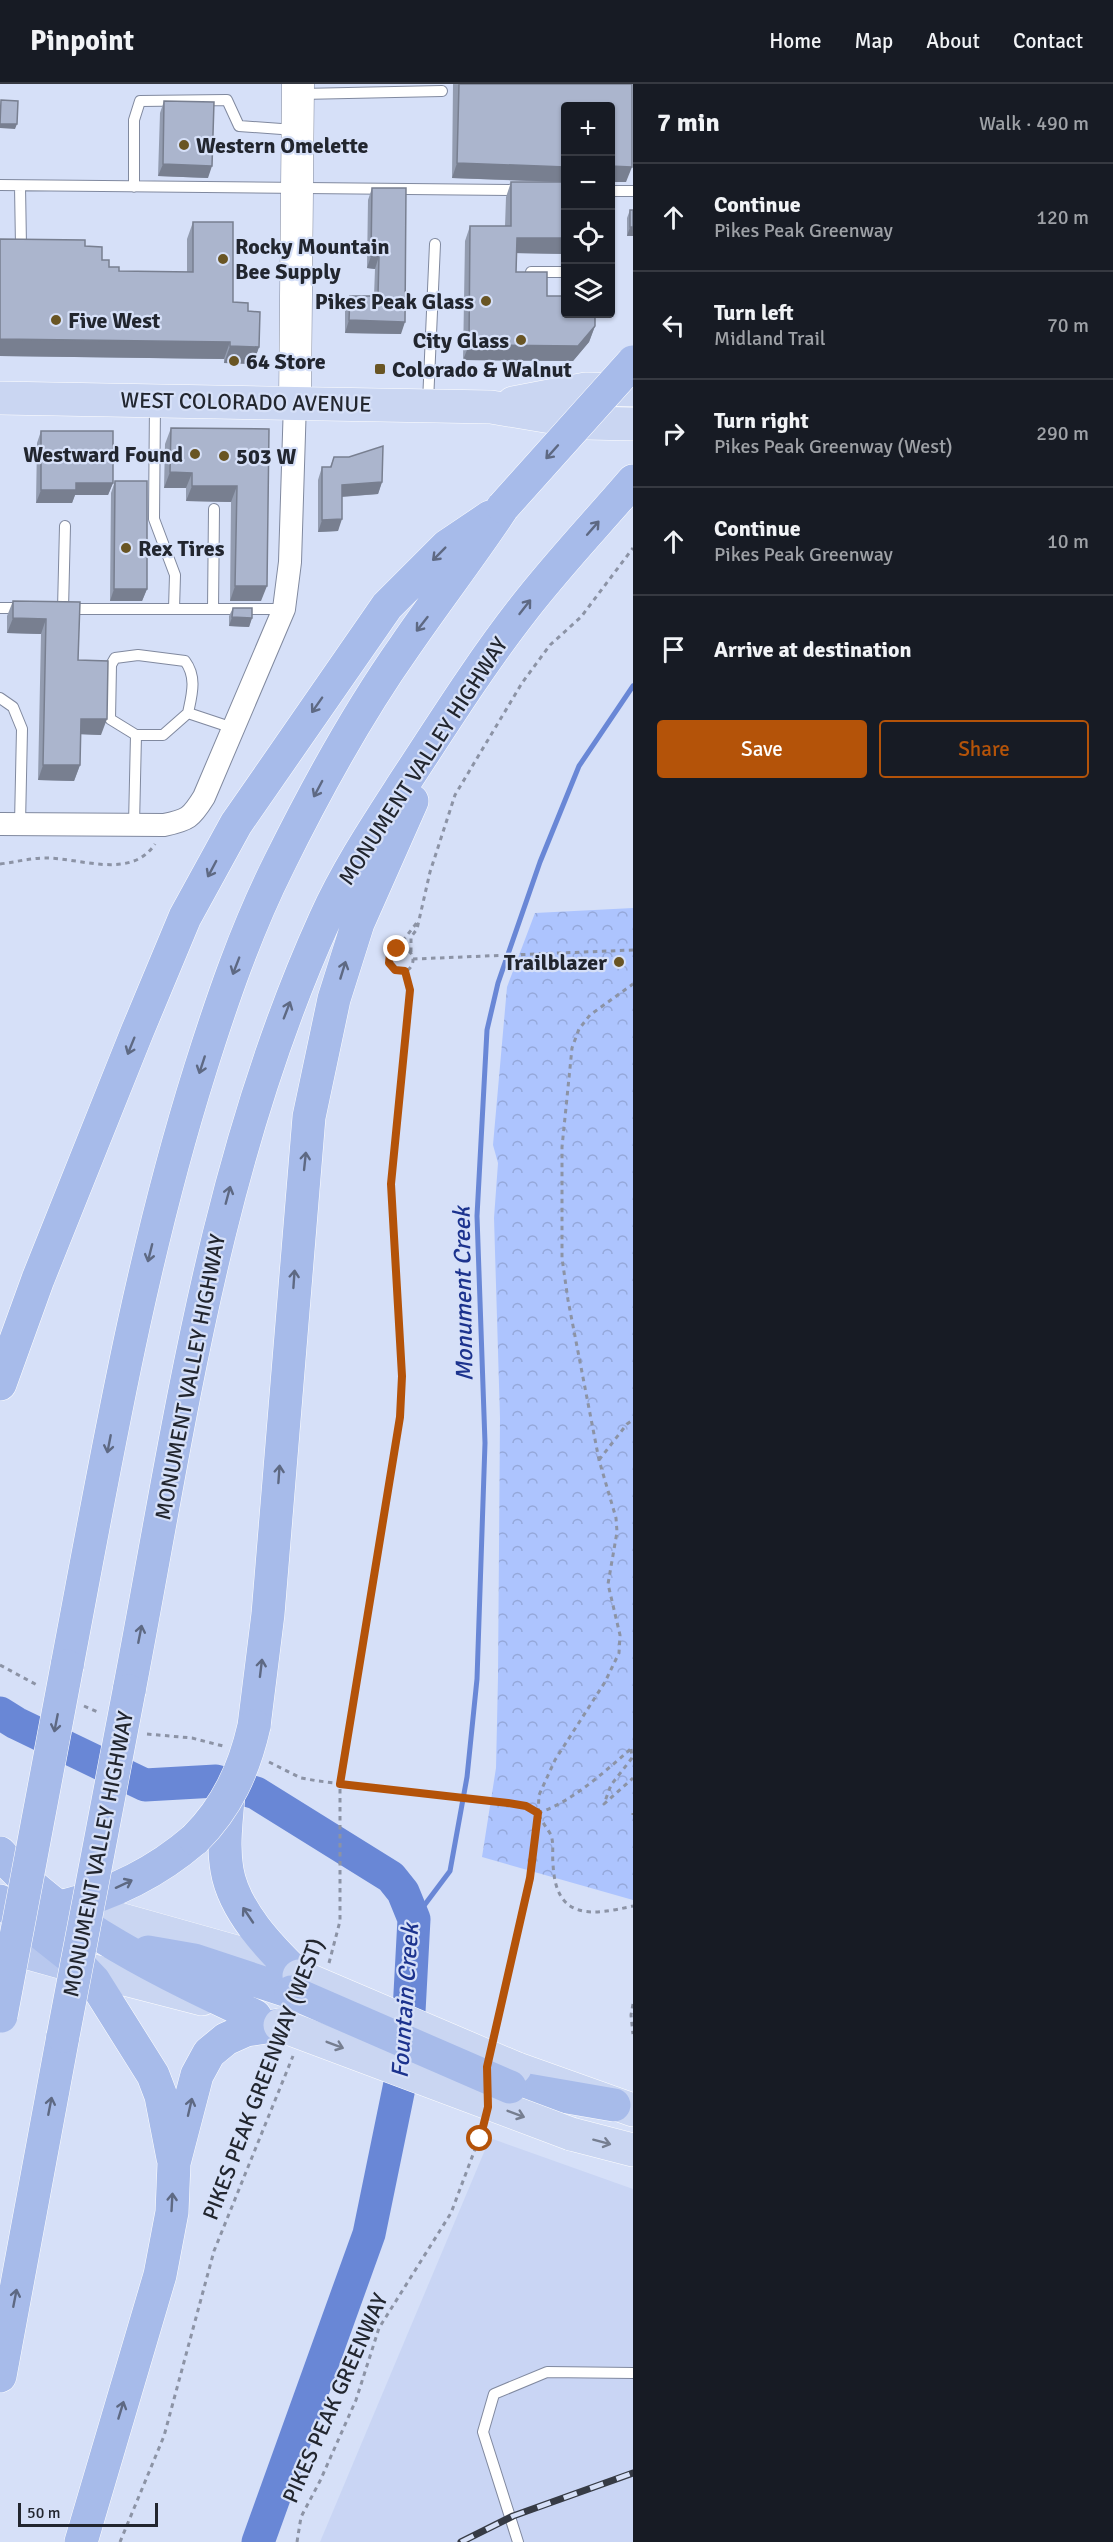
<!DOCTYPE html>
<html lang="en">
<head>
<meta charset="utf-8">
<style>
  :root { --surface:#171b24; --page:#242831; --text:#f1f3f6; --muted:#9ea1a6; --line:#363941; --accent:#b45309 }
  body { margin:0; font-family:Signika,sans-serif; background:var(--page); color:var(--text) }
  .controls { position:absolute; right:18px; top:18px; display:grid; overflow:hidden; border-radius:6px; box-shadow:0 2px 4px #0004 }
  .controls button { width:54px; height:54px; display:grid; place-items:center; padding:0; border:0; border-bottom:2px solid var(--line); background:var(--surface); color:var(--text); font:30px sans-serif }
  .scale { position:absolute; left:18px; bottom:15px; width:140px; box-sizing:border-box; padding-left:6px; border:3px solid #22262f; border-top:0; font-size:16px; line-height:21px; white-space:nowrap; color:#22262f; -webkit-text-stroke:4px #d6e0f8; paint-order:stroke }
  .stop { position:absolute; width:18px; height:18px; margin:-14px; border:4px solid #b45309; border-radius:50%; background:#fff }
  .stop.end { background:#b45309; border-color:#fff; box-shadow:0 2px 6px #0008 }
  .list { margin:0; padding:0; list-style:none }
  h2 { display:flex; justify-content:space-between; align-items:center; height:78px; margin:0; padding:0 24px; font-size:26px }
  h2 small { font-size:20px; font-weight:400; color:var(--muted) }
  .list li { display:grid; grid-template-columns:39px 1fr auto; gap:18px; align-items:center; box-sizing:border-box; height:108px; padding:0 24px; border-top:2px solid var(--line) }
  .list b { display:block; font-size:22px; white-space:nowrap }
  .list p { margin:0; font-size:20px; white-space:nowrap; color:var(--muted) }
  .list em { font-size:20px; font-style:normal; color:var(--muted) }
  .actions { display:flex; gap:12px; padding:18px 24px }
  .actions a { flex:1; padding:14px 0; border:2px solid var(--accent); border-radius:6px; text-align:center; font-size:21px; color:var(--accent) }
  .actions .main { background:var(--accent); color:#fff }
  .icon { flex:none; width:33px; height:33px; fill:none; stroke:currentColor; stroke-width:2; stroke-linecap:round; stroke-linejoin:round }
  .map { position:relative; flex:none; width:633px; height:2458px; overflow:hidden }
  header { display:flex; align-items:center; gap:36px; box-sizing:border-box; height:84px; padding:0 30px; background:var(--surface); border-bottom:2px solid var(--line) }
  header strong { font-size:28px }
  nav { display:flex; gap:33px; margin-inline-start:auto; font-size:21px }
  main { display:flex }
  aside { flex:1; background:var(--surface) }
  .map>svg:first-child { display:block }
</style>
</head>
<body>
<header>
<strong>Pinpoint</strong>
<nav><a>Home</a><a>Map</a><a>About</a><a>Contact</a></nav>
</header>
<main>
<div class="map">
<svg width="633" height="2458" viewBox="0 0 633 2458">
  <defs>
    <pattern id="park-crowns" width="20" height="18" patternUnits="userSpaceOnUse" patternTransform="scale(1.5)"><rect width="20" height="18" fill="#adc4fe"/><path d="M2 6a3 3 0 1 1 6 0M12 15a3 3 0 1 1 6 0" fill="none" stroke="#95a8da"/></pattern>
  </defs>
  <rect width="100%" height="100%" fill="#d6e0f8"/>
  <!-- built -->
  <path fill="#c9d5f4" d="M490,2054l143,51v353h-313z"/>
  <!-- park -->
  <path fill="url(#park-crowns)" d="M633,824v992l-151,-43 14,-89 2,-91 2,-259 -6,-200 4,-55 -5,-18 14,-158 28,-74z"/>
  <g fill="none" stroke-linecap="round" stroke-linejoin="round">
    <!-- stream -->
    <path stroke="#6987d6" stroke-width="5" d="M414,1835l36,-48 17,-94 10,-98 8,-236 -8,-227 10,-186 11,-47 42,-121 39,-96 54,-80"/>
    <!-- river -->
    <path stroke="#6987d6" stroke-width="33" d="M0,1629l16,10 129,62 71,-4 40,12 135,84 12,15 11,27 -7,130 -38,185 -111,308"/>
    <!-- service casing -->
    <g stroke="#80899f" stroke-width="12">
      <path id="service" d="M301,10l141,-3
        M0,101l522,5
        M20,102l1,60
        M134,103v-67l6,-19 87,-1 12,26 56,4
        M610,107h23
        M531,188h35
        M428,318l7,-158
        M155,320l-1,115 21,56 -1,34
        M0,524h24
        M63,525l2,-83
        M66,525h218
        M213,525l1,-100
        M0,614l13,9 9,22 -2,95
        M136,651h27l25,-22
        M134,741l2,-90 -26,-16 1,-54 4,-7 23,-3 47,6c12,16 7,33 3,52l45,15
        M518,2458l-35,-110 11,-38 53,-22 86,1"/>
    </g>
    <!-- minor casing -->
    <g stroke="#80899f" stroke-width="24">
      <path id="minor" d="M0,740l164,1c24,-5 27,-7 40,-28l80,-188 6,-47 5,-160"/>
    </g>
    <!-- secondary casing -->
    <g stroke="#80899f" stroke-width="33">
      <path id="secondary" d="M295,318l3,-318"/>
    </g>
    <!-- primary casing -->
    <g stroke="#fff" stroke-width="34">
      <path id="primary" d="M0,314l491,9 96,16 46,1
        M513,319l73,-14 47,1
        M69,1821l178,50 52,21
        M82,1884l120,31
        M515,1984l118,42
        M571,2050l62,16"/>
    </g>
    <!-- trunk casing -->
    <g stroke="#fff" stroke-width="34">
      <path id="trunk" d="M0,1861l82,23"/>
    </g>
    <!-- motorway casing -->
    <g stroke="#fff" stroke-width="34">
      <path id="motorway" d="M0,1300l38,-105 99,-247 48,-115 51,-93 151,-218 60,-60 43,-29
        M67,1582c38,-200 72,-402 133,-596 22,-70 46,-140 79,-206 37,-75 78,-150 126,-218 32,-47 67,-92 98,-139
        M129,1607c50,-261 85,-528 196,-772 22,-49 52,-94 81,-139 38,-58 75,-117 118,-172 34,-44 73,-85 109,-127
        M254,1642l14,-112 41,-497 25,-118 24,-76 54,-122
        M228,1716c-2,23 -5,47 -1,70 7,41 43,78 72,106
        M0,1769c59,71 172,124 255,163
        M0,1817l72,57 22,23 59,94 8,21 12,62
        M64,1822c48,-12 94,-35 131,-67
        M148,1868l46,8 97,32
        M510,2003l104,18
        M0,2292l63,-340
        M81,2458l79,-267 12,-63 2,-49 23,-88 12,-22 17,-14 20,-9 34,-5"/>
    </g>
    <!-- path -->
    <path stroke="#8c93a5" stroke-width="3" stroke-dasharray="4.5 4.5" stroke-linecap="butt" d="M0,780c16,-2 30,-6 46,-6 35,0 85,22 109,-14
      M389 876a12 12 0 1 1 24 0a12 12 0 1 1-24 0Z
      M397,864l22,-28
      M411,868v-15l6,-8 13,-57 25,-77 67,-112 28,-38 31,-28 52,-69
      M413,875l220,-9
      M599,1376l28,-36 6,-4
      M0,1581l37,20
      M84,1622l16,7
      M147,1650l45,4 31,8
      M631,1665l1,9 -21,27 -7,19 29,-26
      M269,1678l32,16 17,3 190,22 18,3 12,7
      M538,1729c36,-12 67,-42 95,-66
      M633,1729v2
      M539,1731c3,7 8,13 12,20 3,8 1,20 2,28 2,57 37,53 80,43
      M329,1879l11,-42v-137l60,-367 2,-41 -11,-192 19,-174v-20l-5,-19
      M633,1920l-2,11 2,19
      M494,1949l36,-155 7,-44 2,-39 16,-35 50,-78 14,-29 1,-18 -12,-51 9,-52 -1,-14 -17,-58 -31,-160 -6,-42v-111l10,-99 7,-19 11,-14 43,-31
      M120,2458l44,-106 50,-185 79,-195
      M297,2458l4,-25 19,-36 36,-81 23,-72 72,-115 32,-85"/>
    <!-- service -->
    <use href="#service" stroke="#fff" stroke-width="10"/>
    <!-- minor -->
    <use href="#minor" stroke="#fff" stroke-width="22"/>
    <!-- secondary -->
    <use href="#secondary" stroke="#fff" stroke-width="32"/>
    <!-- primary -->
    <use href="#primary" stroke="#cad6f2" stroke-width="33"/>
    <!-- trunk -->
    <use href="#trunk" stroke="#b8c8ee" stroke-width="33"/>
    <!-- motorway -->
    <use href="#motorway" stroke="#a7bbea" stroke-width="33"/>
    <!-- rail casing -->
    <g stroke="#363b45" stroke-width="7">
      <path id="rail" d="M461,2458l52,-26 120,-43"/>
    </g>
    <!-- rail -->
    <use href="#rail" stroke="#d6e0f8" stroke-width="4.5" stroke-dasharray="14" stroke-linecap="butt"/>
    <!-- primary-bridge casing -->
    <g stroke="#fff" stroke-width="34" stroke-linecap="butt">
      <path id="primary-bridge" d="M299,1892l216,92
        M280,1941l291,109"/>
    </g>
    <!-- motorway-bridge casing -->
    <g stroke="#fff" stroke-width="34" stroke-linecap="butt">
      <path id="motorway-bridge" d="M503,423l130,-145
        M195,1755c32,-32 49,-69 59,-113
        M291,1908l219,95
        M1,1932l66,-350
        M63,1952l66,-345"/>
    </g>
    <!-- primary-bridge -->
    <use href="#primary-bridge" stroke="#cad6f2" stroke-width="33"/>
    <!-- motorway-bridge -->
    <use href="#motorway-bridge" stroke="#a7bbea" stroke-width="33"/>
  </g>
  <!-- wall -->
  <path fill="#939cb0" d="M453,0h179l-6,98 -60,-76v148l-49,-1 -1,19 31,24 48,30 -6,16 -16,19 -110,-1 2,-119 5,-15h35l1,-29 5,-15h41l-100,-4z
    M164,17l44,77 -50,-2 2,-63z
    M372,104l29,146 -56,-1v-25l5,-12h24l1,-27 -8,-1 1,-68z
    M630,126l3,26h-6v-18z
    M193,138l40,80 15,9 11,36 -6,17 -29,-1v-4l-224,-3v-117l85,7 24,21 10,4 68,1v-33z
    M171,344l98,1 -8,172h-31l1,-99 -45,-1v-13h-22l1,-44z
    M41,347l72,52 -5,12h-33l-3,8h-36l1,-60z
    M334,373l48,25 -4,12 -36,3 -4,34 -20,1v-52l4,-13h8z
    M115,397l32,108 -5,12h-32l1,-108z
    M13,517l67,1 -2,58 23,75 -21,-1v31l-6,16 -36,-1 3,-146 -34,-1v-17z
    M233,524l19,10 -3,9 -20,-1v-10z"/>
  <!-- shaded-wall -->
  <path fill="#787f90" d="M0,40h17l-2,5 -15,-1z
    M457,79l109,4v15l-114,-4z
    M163,80l49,2 -4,12 -50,-2z
    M610,82l22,1 -6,15h-16z
    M630,143h3v9h-6z
    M517,154h49v16l-55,-1z
    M371,172h8l-4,13 -8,-1z
    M349,236l56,2 -4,12 -56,-1z
    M595,242l-6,16 -16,19 -110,-1 6,-15z
    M0,255l230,3 -6,17 -224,-3z
    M230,262l29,1 -6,17 -29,-1z
    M170,388l22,1 -6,15h-22z
    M382,398l-4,12 -41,3 5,-12z
    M76,399h37l-5,12h-33l-3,8h-36l5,-13z
    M192,402h45l-6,16 -45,-1z
    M342,435l-4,12 -20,1 4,-12z
    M235,502h32l-6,15h-31z
    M114,505h33l-5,12h-32z
    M232,533l20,1 -3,9 -20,-1z
    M13,534l33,1 -5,15 -34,-1z
    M81,635h26l-6,16 -26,-1z
    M43,681h37l-6,16 -36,-1z"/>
  <!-- building -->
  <path fill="#abb5cd" stroke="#787f90" stroke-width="1.5" d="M459,0h173v83l-22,-1v-60h-44v61l-109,-4z
    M1,16l17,1 -1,23h-17z
    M164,17l50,1 -2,64 -49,-2z
    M511,98h55v56h-49l-1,34h31v24h19v18h29v12l-17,20 -109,-1 1,-119h41z
    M372,104h34l-1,134 -56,-2 1,-24h28l1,-40h-8z
    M630,126h3v17h-3z
    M193,138h40v80l15,1v8l12,1 -1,35 -29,-1v-4l-230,-3v-100l85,1v6l17,1v13h7v7h10v4l74,1z
    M171,344l98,1 -2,157h-32l2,-100h-45v-13l-22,-1z
    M41,347h72v52h-37v7h-35z
    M383,362l-1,36 -40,3v34l-20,1v-53h9l3,-10h15z
    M115,397h32v108h-33z
    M13,517l67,1 -2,58 30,1 -1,58h-26l-1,46h-37l3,-146 -33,-1z
    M233,524h19v10l-20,-1z"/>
  <!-- one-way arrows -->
  <defs><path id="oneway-shaft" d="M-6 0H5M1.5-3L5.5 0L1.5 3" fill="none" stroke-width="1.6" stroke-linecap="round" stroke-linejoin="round" transform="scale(1.5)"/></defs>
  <g stroke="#5e6983">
    <use href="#oneway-shaft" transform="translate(552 368) rotate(132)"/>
    <use href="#oneway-shaft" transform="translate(593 444) rotate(-49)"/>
    <use href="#oneway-shaft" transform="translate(439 470) rotate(135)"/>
    <use href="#oneway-shaft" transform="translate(525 523) rotate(-52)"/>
    <use href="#oneway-shaft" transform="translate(422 540) rotate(128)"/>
    <use href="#oneway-shaft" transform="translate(317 621) rotate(125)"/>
    <use href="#oneway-shaft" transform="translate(318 705) rotate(118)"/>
    <use href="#oneway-shaft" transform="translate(212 785) rotate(118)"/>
    <use href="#oneway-shaft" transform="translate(236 882) rotate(111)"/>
    <use href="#oneway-shaft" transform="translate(343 886) rotate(-73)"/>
    <use href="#oneway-shaft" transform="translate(287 926) rotate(-69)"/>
    <use href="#oneway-shaft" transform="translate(131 962) rotate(112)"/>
    <use href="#oneway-shaft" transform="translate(202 981) rotate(108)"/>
    <use href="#oneway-shaft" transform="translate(305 1077) rotate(-84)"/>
    <use href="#oneway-shaft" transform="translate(228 1111) rotate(-75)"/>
    <use href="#oneway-shaft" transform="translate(150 1169) rotate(104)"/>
    <use href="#oneway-shaft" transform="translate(294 1195) rotate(-86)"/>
    <use href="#oneway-shaft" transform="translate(109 1360) rotate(101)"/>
    <use href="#oneway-shaft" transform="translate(279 1390) rotate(-86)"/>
    <use href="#oneway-shaft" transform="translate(140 1550) rotate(-79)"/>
    <use href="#oneway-shaft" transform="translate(261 1584) rotate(-83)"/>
    <use href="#oneway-shaft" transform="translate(56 1639) rotate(101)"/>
    <use href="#oneway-shaft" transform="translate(124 1800) rotate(-25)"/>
    <use href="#oneway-shaft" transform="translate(248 1831) rotate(-124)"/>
    <use href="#oneway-shaft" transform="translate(50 2022) rotate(-79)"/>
    <use href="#oneway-shaft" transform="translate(190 2023) rotate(-77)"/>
    <use href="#oneway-shaft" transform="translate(172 2118) rotate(-87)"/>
    <use href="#oneway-shaft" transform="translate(15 2214) rotate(-79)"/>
    <use href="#oneway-shaft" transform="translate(121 2326) rotate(-73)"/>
  </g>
  <g stroke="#767e90">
    <use href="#oneway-shaft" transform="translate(335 1961) rotate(21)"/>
    <use href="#oneway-shaft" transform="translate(516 2030) rotate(21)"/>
    <use href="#oneway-shaft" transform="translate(602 2058) rotate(15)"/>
  </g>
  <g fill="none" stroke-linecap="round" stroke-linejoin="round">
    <!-- route -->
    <path stroke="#b45309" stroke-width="8" d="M397,865l-7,5 -1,9 6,7 10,1 5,19 -19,194 11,192 -2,41 -60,367 168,19 18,3 12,7 -8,65 -43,189 1,40 -8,32"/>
  </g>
  <!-- markers -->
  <g fill="#695524" stroke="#d6e0f8" stroke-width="2">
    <circle cx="184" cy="61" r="6"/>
    <circle cx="223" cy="175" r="6"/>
    <circle cx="486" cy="217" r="6"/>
    <circle cx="56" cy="236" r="6"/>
    <circle cx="521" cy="256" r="6"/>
    <circle cx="234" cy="277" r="6"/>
    <rect x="374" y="279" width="12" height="12" rx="3"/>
    <circle cx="195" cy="370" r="6"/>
    <circle cx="224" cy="372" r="6"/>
    <circle cx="126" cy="464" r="6"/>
    <circle cx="619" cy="878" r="6"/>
  </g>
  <g text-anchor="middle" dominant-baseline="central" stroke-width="4.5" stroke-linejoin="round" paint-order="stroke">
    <!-- poi labels -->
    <g font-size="22" font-weight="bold" fill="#22262f" stroke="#d6e0f8" text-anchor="start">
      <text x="196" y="61">Western Omelette</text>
      <text x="235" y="162">Rocky Mountain<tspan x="235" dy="25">Bee Supply</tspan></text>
      <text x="474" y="217" text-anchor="end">Pikes Peak Glass</text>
      <text x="68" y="236">Five West</text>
      <text x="509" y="256" text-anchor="end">City Glass</text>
      <text x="246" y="277">64 Store</text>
      <text x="392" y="285">Colorado &amp; Walnut</text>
      <text x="183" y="370" text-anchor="end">Westward Found</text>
      <text x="236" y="372">503 W</text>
      <text x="138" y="464">Rex Tires</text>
      <text x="607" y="878" text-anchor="end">Trailblazer</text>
    </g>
    <!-- street labels -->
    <g font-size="22" fill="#22262f" stroke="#d6e0f8">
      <text transform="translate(246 318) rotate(1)">WEST COLORADO AVENUE</text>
      <text transform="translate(423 677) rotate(-57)">MONUMENT VALLEY HIGHWAY</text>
      <text transform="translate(190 1293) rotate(-79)">MONUMENT VALLEY HIGHWAY</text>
      <text transform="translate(98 1770) rotate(-79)">MONUMENT VALLEY HIGHWAY</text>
      <text transform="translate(263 1995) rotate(-69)">PIKES PEAK GREENWAY (WEST)</text>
      <text transform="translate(335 2314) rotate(-66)">PIKES PEAK GREENWAY</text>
    </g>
    <!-- water labels -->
    <g font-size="24" font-style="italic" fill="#1c338e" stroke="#d6e0f8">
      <text transform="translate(463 1210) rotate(-91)">Monument Creek</text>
      <text transform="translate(405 1917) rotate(-86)">Fountain Creek</text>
    </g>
  </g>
</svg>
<div class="controls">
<button>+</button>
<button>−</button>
<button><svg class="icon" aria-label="locate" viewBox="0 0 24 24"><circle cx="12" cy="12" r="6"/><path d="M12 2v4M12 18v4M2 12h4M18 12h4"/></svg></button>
<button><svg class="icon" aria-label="layers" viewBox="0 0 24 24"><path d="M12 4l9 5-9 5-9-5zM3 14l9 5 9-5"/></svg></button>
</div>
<div class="scale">50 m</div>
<div class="stop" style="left:480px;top:2055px"></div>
<div class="stop end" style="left:397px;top:865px"></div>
</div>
<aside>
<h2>7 min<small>Walk · 490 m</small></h2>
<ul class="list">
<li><svg class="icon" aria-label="ahead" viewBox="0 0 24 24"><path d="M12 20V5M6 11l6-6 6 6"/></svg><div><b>Continue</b><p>Pikes Peak Greenway</p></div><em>120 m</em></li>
<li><svg class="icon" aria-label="left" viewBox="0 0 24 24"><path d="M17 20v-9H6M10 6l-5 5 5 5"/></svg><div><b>Turn left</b><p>Midland Trail</p></div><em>70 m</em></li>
<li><svg class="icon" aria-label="right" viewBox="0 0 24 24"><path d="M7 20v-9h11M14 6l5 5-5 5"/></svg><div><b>Turn right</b><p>Pikes Peak Greenway (West)</p></div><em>290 m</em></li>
<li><svg class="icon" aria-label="ahead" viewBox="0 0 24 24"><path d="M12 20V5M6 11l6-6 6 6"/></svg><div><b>Continue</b><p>Pikes Peak Greenway</p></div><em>10 m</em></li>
<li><svg class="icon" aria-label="arrive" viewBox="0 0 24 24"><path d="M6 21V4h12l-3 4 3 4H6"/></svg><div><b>Arrive at destination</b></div></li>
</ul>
<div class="actions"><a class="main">Save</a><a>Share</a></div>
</aside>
</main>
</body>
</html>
